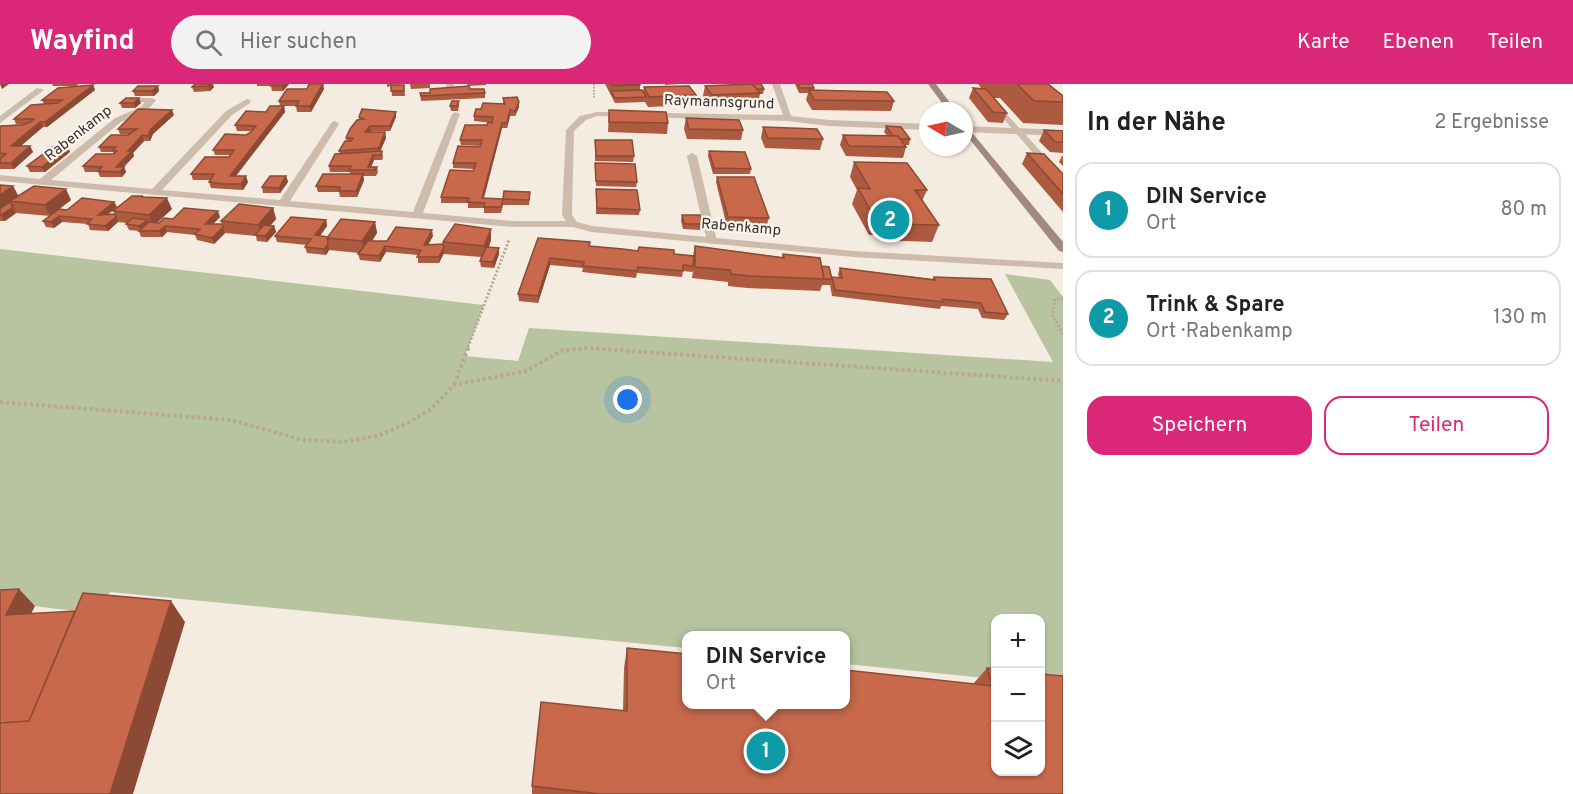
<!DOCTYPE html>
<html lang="de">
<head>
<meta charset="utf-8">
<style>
  :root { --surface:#fff; --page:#f2f2f2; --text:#222; --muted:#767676; --line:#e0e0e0; --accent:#db2777 }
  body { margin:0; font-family:Overpass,sans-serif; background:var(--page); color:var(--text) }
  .controls { position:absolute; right:18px; bottom:18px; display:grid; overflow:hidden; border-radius:12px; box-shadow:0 2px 4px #0004 }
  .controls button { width:54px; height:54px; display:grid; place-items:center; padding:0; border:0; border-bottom:2px solid var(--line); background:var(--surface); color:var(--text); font:30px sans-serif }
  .compass { position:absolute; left:919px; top:18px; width:54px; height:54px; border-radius:50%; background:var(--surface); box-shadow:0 2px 4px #0004; rotate:279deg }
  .you { position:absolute; left:628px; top:316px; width:21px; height:21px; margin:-15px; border:4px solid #fff; border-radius:50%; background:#1a73e8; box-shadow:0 0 0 9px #1a73e833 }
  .badge { display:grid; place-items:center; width:39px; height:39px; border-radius:50%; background:var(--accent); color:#fff; font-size:20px; font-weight:700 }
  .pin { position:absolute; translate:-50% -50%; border:3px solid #fff; box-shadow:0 2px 6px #0006 }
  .popup { position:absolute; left:682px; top:547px; width:168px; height:78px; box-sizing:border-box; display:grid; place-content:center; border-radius:12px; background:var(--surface); filter:drop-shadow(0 2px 4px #0005); font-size:20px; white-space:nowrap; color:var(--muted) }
  .popup b { font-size:22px; color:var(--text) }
  .popup::after { content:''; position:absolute; left:50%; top:100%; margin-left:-12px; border:12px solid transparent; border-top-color:var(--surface) }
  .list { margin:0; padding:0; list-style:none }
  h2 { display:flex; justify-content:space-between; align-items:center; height:78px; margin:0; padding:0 24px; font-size:26px }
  h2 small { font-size:20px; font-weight:400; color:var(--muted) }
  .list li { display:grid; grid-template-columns:39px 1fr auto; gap:18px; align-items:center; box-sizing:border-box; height:96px; margin:0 12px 12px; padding:0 12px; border:2px solid var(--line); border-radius:18px }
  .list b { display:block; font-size:22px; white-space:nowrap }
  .list p { margin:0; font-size:20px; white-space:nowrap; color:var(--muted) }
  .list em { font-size:20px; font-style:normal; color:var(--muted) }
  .actions { display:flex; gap:12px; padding:18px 24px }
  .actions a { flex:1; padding:14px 0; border:2px solid var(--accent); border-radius:18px; text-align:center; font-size:21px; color:var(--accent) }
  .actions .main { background:var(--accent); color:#fff }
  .icon { flex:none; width:33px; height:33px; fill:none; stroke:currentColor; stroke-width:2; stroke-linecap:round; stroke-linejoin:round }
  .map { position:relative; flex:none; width:1063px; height:710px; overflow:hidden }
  header { display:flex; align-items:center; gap:36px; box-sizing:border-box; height:84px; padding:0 30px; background:var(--accent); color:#fff }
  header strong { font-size:28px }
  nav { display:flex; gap:33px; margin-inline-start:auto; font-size:21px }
  .search { width:420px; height:54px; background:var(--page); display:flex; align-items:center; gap:15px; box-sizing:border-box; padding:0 21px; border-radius:33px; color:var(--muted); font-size:22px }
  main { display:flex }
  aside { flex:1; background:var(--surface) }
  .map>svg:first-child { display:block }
</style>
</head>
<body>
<header>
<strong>Wayfind</strong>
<div class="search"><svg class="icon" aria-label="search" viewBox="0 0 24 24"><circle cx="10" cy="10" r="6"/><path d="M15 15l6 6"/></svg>Hier suchen</div>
<nav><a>Karte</a><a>Ebenen</a><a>Teilen</a></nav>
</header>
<main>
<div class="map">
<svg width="1063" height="710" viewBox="0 0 1063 710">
  <rect width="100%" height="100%" fill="#f4ebe1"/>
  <!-- green -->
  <path fill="#b8c4a0" d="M0,165l484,56 -19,51 53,5 11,-33 524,34 -48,-88 45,6 13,17v389l-22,-3 -1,-65h-44l-1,61 -149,-15v-28h-160v12l-576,-56 -10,22 -100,-12z"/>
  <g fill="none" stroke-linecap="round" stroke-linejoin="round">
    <!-- path-far2 -->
    <path stroke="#b9a596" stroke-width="2" stroke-dasharray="1.5 1.5" stroke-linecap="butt" d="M594,0v14"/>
    <!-- path-far1 -->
    <path stroke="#b9a596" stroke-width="3" stroke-dasharray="2 2" stroke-linecap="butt" d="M1063,215h-8l-3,15 11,21
      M468,263l41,-107"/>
    <!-- path -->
    <path stroke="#b9a596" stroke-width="4" stroke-dasharray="3 3" stroke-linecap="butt" d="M454,300l15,-38
      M0,318l231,18 71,20 42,2 33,-6 29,-12 25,-15 23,-24 72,-14 35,-20 25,-3 477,33"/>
    <!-- service -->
    <path fill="#cdbbac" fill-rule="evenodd" d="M992,14l71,78v9l-3,-1 -71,-82 -1,-2z
      M692,69l5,3 20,85 -5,3 -5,-3 -20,-85z"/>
    <!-- minor -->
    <path fill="#cdbbac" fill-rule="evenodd" d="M446,0h8v2l-7,2z
      M772,0h8l11,32 38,4 99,4v6l-99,-4 -41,-5 -191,-5 -11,4 -12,11 -2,84 5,7 15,4 262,25 209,12v6l-209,-12 -263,-25 -18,-5h-59l-514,-46v-6l40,4 75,-61 26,-11 4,-5h-12v-4h19l4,2 -9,11 -26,11 -70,58 101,9 74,-78 21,-12 4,2 -1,2 -18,12 -70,75 118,10 52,-78 3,-1 4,3 -49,77 123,11 39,-98 4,-2 4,2 -37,99 91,8h52l-4,-6 4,-85 14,-14 17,-4 186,3z
      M37,4l7,2 -44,33v-7z
      M964,42l99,4v6l-99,-4z"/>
    <!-- secondary -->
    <path fill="#a18a7d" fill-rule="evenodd" d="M928,0h8l20,27h-8z
      M964,39l99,119v10l-4,-1 -95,-119z"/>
  </g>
  <!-- wall -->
  <path fill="#ac5a40" d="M52,0h27l-3,2h-23z
    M195,0l19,3 -4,4 -16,1 -2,-5z
    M257,0h32l-6,7h-11l-1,-5h-14z
    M323,0l1,5 -13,23h-14l-1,-6h-16l-1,-5 28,-12z
    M387,0l17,1 1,11h-13l-1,-10 -4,1z
    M410,0h20v4l-19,1z
    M467,0h19v1l-18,1z
    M605,0h35v6l3,2 1,-5 52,8 -2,10 -46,2 -3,-5 -30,1z
    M665,0h14l-14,1z
    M744,0h17l3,5 -1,5h-3l-2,9 -48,2 -7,-9 2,-10z
    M795,0h17l2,4 -1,2 81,11 -3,10 -79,-1 -6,-10 2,-7h-9z
    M978,0h70l15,12v29l-40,-2 -23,-25h-6l13,15 -4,10 -15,-1 -19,-24 4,-10 9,1z
    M93,1l2,5 -48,37h-4l-23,19h10l3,6 -19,17h-14v-43l24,-2h-8l-2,-5 30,-15 -2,-4z
    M158,2l1,5 -5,5h-19l-2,-5z
    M470,5l15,4v5l-64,3 -1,-8z
    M503,14l16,4v5l-4,9h-5l-3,12h-5l-18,70 19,1 27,-7 -1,13h-26l-2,8h-17v-5h-16v-5h-27v-6l32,-26 1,-2 -21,-1v-5l27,-16 1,-1 -20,-1 -1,-5 32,-17 -18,-2v-5l7,-7 22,-5z
    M459,17v5l-1,5h-7l-1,-5z
    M120,19h21l-6,5h-13z
    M284,22l1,6 -49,64 12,6 -5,8 -17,-1 -15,-1 -2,-6 1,-2h-17l-2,-6 38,-17 1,-2h-15l-2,-5 33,-15 6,-4h-15l-2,-6 31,-13z
    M609,26l59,13 -1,11 -59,-2z
    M396,28v5l-6,14h-19l-1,1h15l1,6 -6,14 2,-1 1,6 -1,3h-8l-3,7h6l1,5 -2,4h-13l1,4 -7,17h-17l-1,-5h-21l-2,-6 34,-12v-2h-20l-1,-6 11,-12 -1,-3 8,-10 -1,-3 13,-18v-3z
    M174,31l-21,19 -3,7h-6l-11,12 1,3 -10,11 2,5 -4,5h-22l-2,-5h-13l-2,-6 31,-12 -1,-2h-12l-2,-5 30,-13h-9l-2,-5z
    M686,34l57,12 -2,10 -54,-1 -3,-10z
    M886,42l24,13 -1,6h-5l2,2 -3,11 -57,-2 -6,-11 3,-10 44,1 -3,-4z
    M763,43l60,12 -3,11 -55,-2 -4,-10z
    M1044,46l19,1v22l-13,-1 -11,-11z
    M595,61l39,11 -1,6 -38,-1z
    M709,67l42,18 -1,5h-37l-5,-18z
    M70,68l-25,20h-15l-3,-6z
    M1027,69l36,21v38l-41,-48z
    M1062,72h1v10l-4,-4z
    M854,78l73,28 -5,11 17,24 -7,17 -53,-2 -3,-5h-7l-17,-31 5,-14 -7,-13z
    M595,79l42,19 -1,5 -40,-1z
    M286,92l2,6 -8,11h-17l-1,-6z
    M717,93l52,41 -2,6 -41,-1 -10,-41z
    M0,101l13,1 5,10 53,4 -12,9 8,1 47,-8 3,5 -9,7h7l-2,-3 30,-15 1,1 28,12 -15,14h2l14,-4 47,-2 -7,7h9l-1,-3 52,-13 3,11 -5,6 3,1 2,6 -9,10 -10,-1 -1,-5 -31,-3 -11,11 -17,-4 -2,-5 -28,-3 -5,5h-21l-2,-6 -10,-1 -3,-6 1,-1 -9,-1 -10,9 -18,-1 -2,-6 -26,-2 -8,6 -8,-1 -3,-6 7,-5 -34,-3 -11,8h-5z
    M596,105l44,21 -1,5 -43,-1z
    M682,131l20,9 -1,6 -18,-1 -2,-8z
    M326,136l1,6 -7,10 8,1 47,-15 2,11 -5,8h15l46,-5 -5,8h15v-2l48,-13v11l-2,7 10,1v6l-5,14 -13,-1 -1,-6 1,-4 -37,-3v-1l-5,10h-21v-8l-32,-3 -6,10 -20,-2 -2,-6 1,-1 -30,-3 -3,5 -19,-2 -2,-6 2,-2 -30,-3 -2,-6z
    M538,154l52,8 103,10 2,-10 87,11 1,-3 39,12 10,12h7l-1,-4 2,-6 92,11 2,-2 74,37 -4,6 -22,-2 -4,-9 -37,-3 -1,3 -108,-13 -2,-11h-8l-2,6 -73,-3 -19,-2v-4l-36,-4 1,-7 -1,1 -9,-1 -1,6 -45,-4 -1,5 -54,-6 1,-4 -33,-3 -12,38 -19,-2 -1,-7z
    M627,564l346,36 14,-16 76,126h-531v-8l91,-75 1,-43z"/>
  <!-- shaded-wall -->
  <path fill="#8c4a34" d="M0,0h9l-7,5z
    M211,0h2l1,3 -4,4 -2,-5z
    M284,0h5l-6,7 -1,-5z
    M323,0l1,5 -13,23 -1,-6z
    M93,1l2,5 -48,37 -2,-5z
    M158,2l1,5 -5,5 -2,-5z
    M139,14l2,5 -6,5 -1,-5z
    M519,18v5l-4,9v-5z
    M284,22l1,6 -54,70 -1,-6z
    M172,26l2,5 -21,19 -3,7 -2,-5 3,-7z
    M510,26v6l-3,12v-5z
    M396,28v5l-6,14v-5z
    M40,38l3,5 -29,25 -3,-6z
    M502,39v5l-20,76v-6z
    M370,42l1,5 -5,7 -1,-6z
    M385,48l1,6 -7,15v-5z
    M142,51l2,6 -11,12 1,3 -15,16 -3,-5 12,-16z
    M30,62l3,6 -19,17 -3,-6z
    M68,62l2,6 -25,20 -3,-5z
    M373,71l1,5 -4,10 -2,-3z
    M124,83l2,5 -4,5 -2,-5z
    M363,90l1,6 -7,17 -1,-6z
    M246,92l2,6 -5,8 -2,-6z
    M286,92l2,6 -8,11 -1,-5z
    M13,102l6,11 -9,4 -10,9v-15z
    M66,105l5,11 -21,16 -5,-11z
    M167,114l5,11 -19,17 -4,-11z
    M114,118l3,5 -17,14 -2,-6z
    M13,123l3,6 -11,8 -4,-6z
    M273,124l3,11 -15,17 -3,-11z
    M218,127l2,6 -13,13 -2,-6z
    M59,132l3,6 -8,6 -3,-6z
    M116,133l2,5 -10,9 -3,-5z
    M148,136l2,6 -9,6 -2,-6z
    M326,136l1,6 -11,15 -1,-6z
    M375,138l2,11 -13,20 -2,-12z
    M165,142l2,6 -5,5 -3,-6z
    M274,142l2,6 -9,10 -2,-6z
    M223,143l2,6 -11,11 -2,-6z
    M491,145v11l-7,18v-12z
    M432,146l1,6 -8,15 -1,-6z
    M328,160l1,6 -3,5 -2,-6z
    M385,162l1,6 -6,10 -1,-6z
    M444,163v6l-5,10v-6z
    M499,164v6l-5,14 -1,-6z
    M550,174v7l-12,38v-7z
    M19,505l16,17 -13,26 -16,-17z
    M171,517l14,21 -52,172h-23z"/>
  <!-- building -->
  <path fill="#c8694b" stroke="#8c4a34" stroke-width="1.5" d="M195,0h16l-3,2 -16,1z
    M273,0h11l-2,2h-11z
    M309,0h14l-13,22h-14l3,-5h-20l8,-12h20z
    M611,0h29v1l-28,1z
    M747,0h14l3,5h-7l-5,-5z
    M752,0l8,9 -48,2 -7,-9z
    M798,0h14l2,4h-14z
    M1017,0h31l15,12v6l-29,-1z
    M93,1l-48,37h-5l-29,24h19l-19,17h-11v-4l6,-5 -6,-1v-27l22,-1 8,-3 4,-3h-20l17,-14 27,-2 4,-3h-20l16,-12z
    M391,1h13v6h-13z
    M138,2h20l-6,5h-19z
    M469,2l1,3h14l1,4 -64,3 -1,-3h10v-4z
    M689,2l7,9 -47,2 -5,-10z
    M973,4l13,1 21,24 -14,-1z
    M642,6l4,7 -31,1 -4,-7z
    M809,6l78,2 7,9 -80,-1z
    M517,13l2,5 -4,9 -5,-1 -3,13h-5l-20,75 21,1 1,-8 26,1 -1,8 -26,-1 -2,8h-17l1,-4 -17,-1 1,-4 -28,-1 9,-27 23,1 3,-8h-23l5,-17 22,1 2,-7h-22l5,-15h22l1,-3 4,1 1,-6 -19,-1 2,-7h5l2,-6 22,1 -2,-6z
    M126,14h13l-5,5h-14z
    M452,17h7l-2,5h-7z
    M270,22h14l-54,70h16l-5,8h-17l-15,-2 5,-8h-23l14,-17h24l5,-7h-21l12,-16 21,1 6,-4 4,-5 -21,-1 11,-14 20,1z
    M138,25l34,1 -21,19 -3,7 -6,-1 -14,16h4l-16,16h8l-4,5 -22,-1 4,-4 -19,-1 13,-12h17l4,-3 -5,-1 4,-3h-17l12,-12h17l9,-6h-19z
    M362,25l34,3 -6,14h-20l-5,6h20l-6,16 -40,3 6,-10h6l2,-3h-7l4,-9 7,-9 7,-1 -5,-2z
    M609,26l57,2 2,11 -59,-1z
    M686,34l53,2 4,10 -54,-1z
    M886,42l15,1 9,12h-10l-2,-3h-5z
    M763,43l54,2 6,10 -55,-1z
    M1044,46l19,1v11h-8z
    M843,51l55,1 8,11 -57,-1z
    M595,56h37l2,16h-38z
    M54,62h14l-26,21 -15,-1z
    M382,67l-1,4h-8l-5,12h9l-2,3h-26l2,-4h-22l6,-12z
    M709,67l36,1 6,17 -37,-1z
    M1027,69l17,1 19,20v20z
    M854,78l53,1 20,27h-12l24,35 -54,-1 -3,-5 -7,-1 -17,-30 12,1z
    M595,79l40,1 2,18 -41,-1z
    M323,90h40l-7,17h-17l1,-4 -24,-1z
    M270,92h16l-7,12 -17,-1z
    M717,93h37l15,41 -41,-1z
    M0,101l13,1 -13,9z
    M34,102l32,3 -21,16 -35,-4z
    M596,105l41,1 3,20 -43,-2z
    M132,112h11l-2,1 26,1 -18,17 -36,-4z
    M82,114l32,4 -16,13 17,-1 1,3 -11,9 -18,-2 5,-5 -33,-3 -8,6 -8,-1 16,-12 8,1z
    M10,118l3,5 -12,8h-1v-6z
    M239,120l34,4 -15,17 -37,-4z
    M184,124l34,3 -13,13h17l1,3 -11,11 -17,-4 5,-5 -35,-3 -6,5h-20l10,-9 10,1 5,-5 9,1z
    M682,131h18l2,9h-18z
    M291,133l35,3 -11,15 13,2 -1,1 1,6 -4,5 -19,-2 6,-8 -36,-3z
    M133,134l15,2 -9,6 -13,-2z
    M341,135l34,3 -13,19 -35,-3z
    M455,140l36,5 -7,17 -41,-4z
    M264,141l10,1 -9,10 -10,-1z
    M396,143l36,3 -8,15 19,-1 1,3 -5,10h-22l4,-7 -36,-4 -6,10 -21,-2 10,-13h19z
    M538,154l52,4 -1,4 34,3 15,2 1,-4 35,3v4l20,2 -1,10 -10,-1v6l-45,-4 -1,4 -54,-5 1,-4 -34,-4 -12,38 -20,-2z
    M695,162l89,12 -1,-4 37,4 4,21 -74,-3 -19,-2 -1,-4 -35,-3z
    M486,163l13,1 -6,14 -13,-1z
    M822,182l7,1 3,12h-8z
    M840,184l95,12 -1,-3 57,2 17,35 -23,-2 -4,-9 -39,-4 1,3 -108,-12 -3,-13 10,1z
    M19,505l-13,26 69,-4 -46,110 -29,2v-133z
    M83,509l88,8 -61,193h-110v-71l29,-2z
    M627,564l60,6v51h159v-35l147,16 -6,-18 9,1v102h45v-97l22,2v118h-463l-68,-8 9,-84 86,9z"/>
  <g text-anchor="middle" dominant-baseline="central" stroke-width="4.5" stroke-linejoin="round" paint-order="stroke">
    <!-- far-street labels -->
    <g font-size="15" fill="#3b302b" stroke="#fbf5ee">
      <text transform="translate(719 19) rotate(2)">Raymannsgrund</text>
      <text transform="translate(79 50) rotate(-38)">Rabenkamp</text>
      <text transform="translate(741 144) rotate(5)">Rabenkamp</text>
    </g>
  </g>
</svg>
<div class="controls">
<button>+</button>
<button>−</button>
<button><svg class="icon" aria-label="layers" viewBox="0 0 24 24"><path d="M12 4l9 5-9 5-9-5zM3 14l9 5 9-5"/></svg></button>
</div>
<svg class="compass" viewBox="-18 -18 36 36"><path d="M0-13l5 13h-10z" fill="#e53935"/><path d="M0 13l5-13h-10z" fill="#767676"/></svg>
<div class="you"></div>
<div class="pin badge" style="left:766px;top:667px;background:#0f9aa8">1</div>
<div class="popup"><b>DIN Service</b>Ort</div>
<div class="pin badge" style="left:890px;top:136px;background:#0f9aa8">2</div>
</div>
<aside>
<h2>In der Nähe<small>2 Ergebnisse</small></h2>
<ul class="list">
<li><span class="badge" style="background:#0f9aa8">1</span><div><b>DIN Service</b><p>Ort</p></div><em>80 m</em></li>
<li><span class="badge" style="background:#0f9aa8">2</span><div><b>Trink &amp; Spare</b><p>Ort · Rabenkamp</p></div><em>130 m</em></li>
</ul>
<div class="actions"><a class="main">Speichern</a><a>Teilen</a></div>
</aside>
</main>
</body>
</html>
